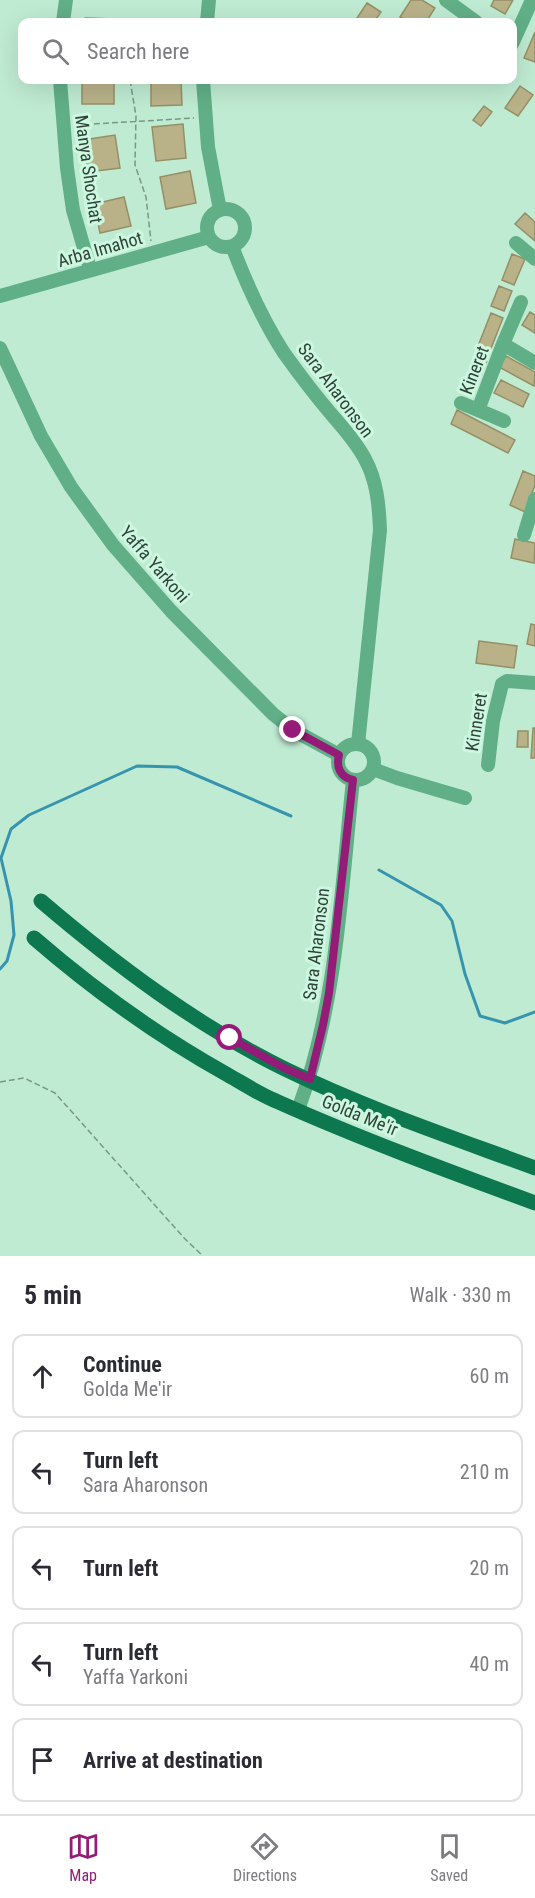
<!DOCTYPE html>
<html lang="en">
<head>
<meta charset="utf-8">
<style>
  :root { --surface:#fff; --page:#f2f2f3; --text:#2b2b33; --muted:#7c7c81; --line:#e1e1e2; --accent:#941b77 }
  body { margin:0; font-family:"Roboto Condensed",sans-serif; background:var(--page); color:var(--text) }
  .stop { position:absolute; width:18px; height:18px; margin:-14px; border:4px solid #941b77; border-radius:50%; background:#fff }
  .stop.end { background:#941b77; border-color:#fff; box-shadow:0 2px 6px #0008 }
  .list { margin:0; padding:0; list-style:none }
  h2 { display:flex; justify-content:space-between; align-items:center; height:78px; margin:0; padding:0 24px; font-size:26px }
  h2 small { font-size:20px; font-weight:400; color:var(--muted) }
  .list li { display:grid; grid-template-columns:39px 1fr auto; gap:18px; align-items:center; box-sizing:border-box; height:84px; margin:0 12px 12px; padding:0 12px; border:2px solid var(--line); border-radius:12px }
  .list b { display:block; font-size:22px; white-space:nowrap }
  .list p { margin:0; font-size:20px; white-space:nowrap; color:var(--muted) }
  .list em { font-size:20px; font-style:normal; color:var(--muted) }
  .icon { flex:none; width:33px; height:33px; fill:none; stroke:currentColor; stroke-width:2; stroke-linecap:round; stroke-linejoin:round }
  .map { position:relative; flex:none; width:535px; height:1256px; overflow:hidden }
  .search { position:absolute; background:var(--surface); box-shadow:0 6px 24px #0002; left:18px; right:18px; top:18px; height:66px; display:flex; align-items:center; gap:15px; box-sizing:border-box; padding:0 21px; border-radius:12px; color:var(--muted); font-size:22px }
  .sheet { height:558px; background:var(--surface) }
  nav { display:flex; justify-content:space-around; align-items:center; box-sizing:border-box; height:84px; border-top:2px solid var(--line); background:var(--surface); font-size:16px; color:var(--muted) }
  nav a { display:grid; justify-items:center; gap:3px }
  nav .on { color:var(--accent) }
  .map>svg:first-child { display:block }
</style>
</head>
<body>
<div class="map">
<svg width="535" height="1256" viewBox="0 0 535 1256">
  <rect width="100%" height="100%" fill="#bfebd2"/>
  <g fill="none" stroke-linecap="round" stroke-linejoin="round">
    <!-- stream -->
    <path stroke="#3794af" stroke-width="3" d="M379,870l62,35 11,16 13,53 15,42 25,7 30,-11
      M0,969l7,-8 7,-26 -3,-34 -10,-43 10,-29 18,-14 108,-49 40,1 114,49"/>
  </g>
  <!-- building -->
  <path fill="#b9b289" stroke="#958f66" stroke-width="1.5" d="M411,0h11l13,8 -9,14h-16l-10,-5z
    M494,0h19l-8,14 -14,-8z
    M367,3l14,9 -7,10h-10l-7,-4z
    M85,18l31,1v3h-32z
    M535,32v30l-11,-4z
    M82,80h32v24h-32z
    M151,80h30l1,25 -31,1z
    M520,86l13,9 -15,21 -13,-8z
    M484,106l8,6 -11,14 -8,-6z
    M183,124l3,34 -30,3 -4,-34z
    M115,135l5,33 -32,4 -5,-32z
    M190,171l6,32 -30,6 -6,-32z
    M124,197l7,29 -31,7 -6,-29z
    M525,213l10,9v19l-20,-17z
    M512,254l13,5 -11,26 -12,-5z
    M499,286l13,5 -8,20 -13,-5z
    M530,312l5,3v18l-13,-8z
    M491,313l12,5 -13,33 -12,-5z
    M478,354l10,4 -14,33 -9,-3z
    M506,356l29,16 -1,14 -35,-19z
    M501,380l28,14 -6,13 -29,-14z
    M457,410l58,30 -7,13 -57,-29z
    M523,471l12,5v9l-10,27 -15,-7z
    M515,539l20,4 -1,20 -23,-5z
    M531,624l4,1v21l-8,-2z
    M479,641l38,5 -3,22 -38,-5z
    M533,728h2v30h-4z
    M518,731h10v16h-11z"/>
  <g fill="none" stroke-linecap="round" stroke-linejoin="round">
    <!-- path -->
    <path stroke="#789886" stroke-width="1.5" stroke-dasharray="6 3" stroke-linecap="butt" d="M138,22l1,-1
      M130,80l6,36 -1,49 11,32 5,44
      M76,125l118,-7
      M0,1082l24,-4 31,15 130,146 18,17"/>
    <!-- minor -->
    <path stroke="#61af87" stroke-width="14" d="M446,0l30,22
      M63,22l3,-22
      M207,22l2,-22
      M512,44l20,-44
      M60,80l7,88 6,42 15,52
      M203,80l5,67 12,63
      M207 228a19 19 0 1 1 38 0a19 19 0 1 1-38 0Z
      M516,243l19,16
      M232,246c14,37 30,73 52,107 15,21 31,42 48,62 12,14 24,27 33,44 12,22 14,46 15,71l-22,214
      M0,296l209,-59
      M521,302l-18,42 32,19
      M503,344l-25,66 26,11
      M0,348l41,88 30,51 42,58 58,66 102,103 20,16 46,25
      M461,403l17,7
      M524,535l11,-36
      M338 762a18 18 0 1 1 36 0a18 18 0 1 1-36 0Z
      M488,765l5,-44 9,-37 5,-3 28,2
      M373,769l24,9 68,20
      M298,1110c39,-105 43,-219 55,-330"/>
    <!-- major -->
    <path stroke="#0d784f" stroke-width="15" d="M41,901c75,64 155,124 244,168 80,39 166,68 250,99
      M34,938c60,52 124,98 194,137 16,9 31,19 48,26 85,38 172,70 259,102"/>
  </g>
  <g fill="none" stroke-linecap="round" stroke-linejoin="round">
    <!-- route -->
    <path stroke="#941b77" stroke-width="8" d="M230,1038l54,30 26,11 13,-54 6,-32 24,-213c-13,-3 -17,-13 -14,-25l-46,-25"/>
  </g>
  <g text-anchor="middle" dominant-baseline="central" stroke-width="6" stroke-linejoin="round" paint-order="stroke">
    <!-- street labels -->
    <g font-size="18" fill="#304238" stroke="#ccf8df">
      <text transform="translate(89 169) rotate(82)">Manya Shochat</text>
      <text transform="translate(100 249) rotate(-16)">Arba Imahot</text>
      <text transform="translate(474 370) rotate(-69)">Kineret</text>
      <text transform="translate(336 390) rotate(53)">Sara Aharonson</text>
      <text transform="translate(155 564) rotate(49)">Yaffa Yarkoni</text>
      <text transform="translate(476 722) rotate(-81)">Kinneret</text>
      <text transform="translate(316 944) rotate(-83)">Sara Aharonson</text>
      <text transform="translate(360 1115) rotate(22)">Golda Me'ir</text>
    </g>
  </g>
</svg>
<div class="stop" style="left:230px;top:1038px"></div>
<div class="stop end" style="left:293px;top:730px"></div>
<div class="search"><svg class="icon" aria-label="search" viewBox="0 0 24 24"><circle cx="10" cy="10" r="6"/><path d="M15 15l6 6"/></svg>Search here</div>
</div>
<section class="sheet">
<h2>5 min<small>Walk · 330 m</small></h2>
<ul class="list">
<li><svg class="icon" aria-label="ahead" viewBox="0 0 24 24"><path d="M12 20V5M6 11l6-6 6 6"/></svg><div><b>Continue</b><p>Golda Me'ir</p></div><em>60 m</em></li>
<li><svg class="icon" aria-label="left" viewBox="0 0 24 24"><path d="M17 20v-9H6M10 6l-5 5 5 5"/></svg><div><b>Turn left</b><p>Sara Aharonson</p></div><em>210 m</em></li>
<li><svg class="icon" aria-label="left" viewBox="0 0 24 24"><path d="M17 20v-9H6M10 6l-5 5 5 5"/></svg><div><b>Turn left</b></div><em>20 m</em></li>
<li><svg class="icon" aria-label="left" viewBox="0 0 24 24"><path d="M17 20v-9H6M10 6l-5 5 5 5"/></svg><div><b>Turn left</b><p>Yaffa Yarkoni</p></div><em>40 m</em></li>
<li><svg class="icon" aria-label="arrive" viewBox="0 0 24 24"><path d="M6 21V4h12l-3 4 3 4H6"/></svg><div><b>Arrive at destination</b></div></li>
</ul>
</section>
<nav>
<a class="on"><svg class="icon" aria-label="map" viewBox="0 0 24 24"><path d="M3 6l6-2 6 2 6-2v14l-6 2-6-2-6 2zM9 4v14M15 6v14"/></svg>Map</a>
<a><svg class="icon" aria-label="directions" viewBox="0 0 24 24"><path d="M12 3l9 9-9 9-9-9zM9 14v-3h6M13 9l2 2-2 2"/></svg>Directions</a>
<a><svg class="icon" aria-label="saved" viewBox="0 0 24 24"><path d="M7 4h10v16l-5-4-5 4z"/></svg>Saved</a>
</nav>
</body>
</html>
